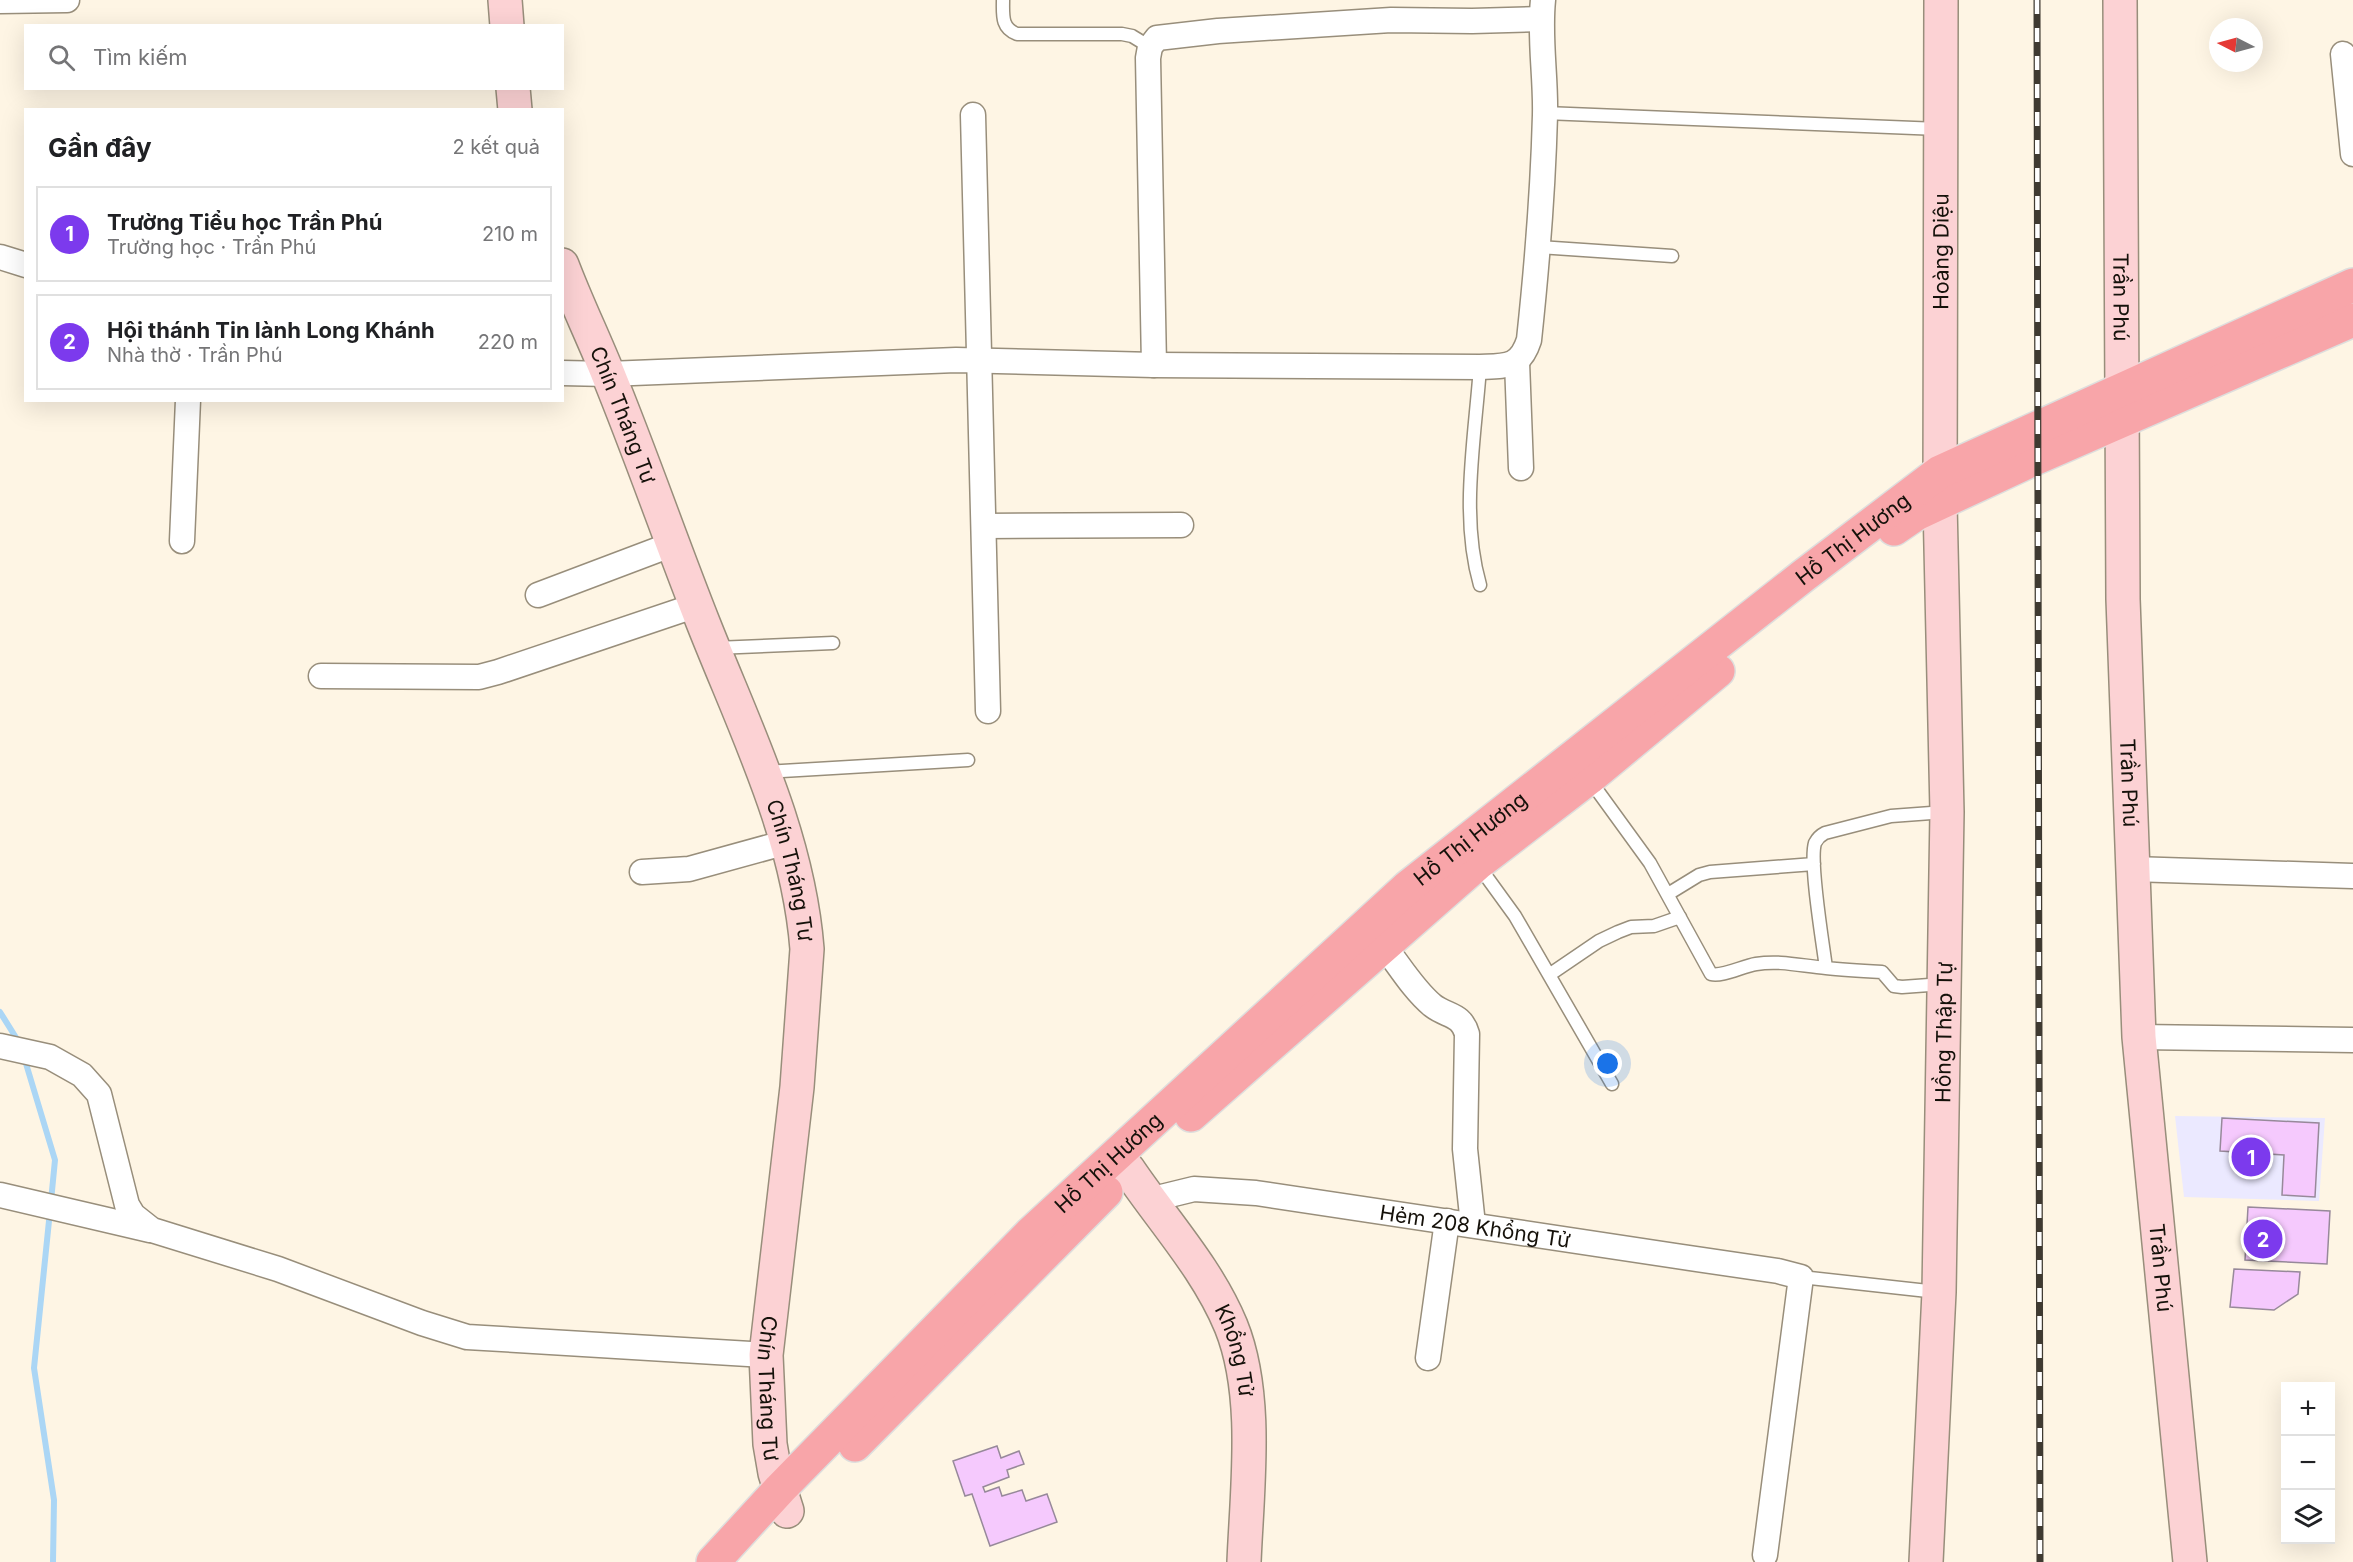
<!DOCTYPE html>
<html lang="vi">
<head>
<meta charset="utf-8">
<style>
  :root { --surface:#fff; --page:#f2f2f2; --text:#202124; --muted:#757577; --line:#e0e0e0; --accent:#7c3aed }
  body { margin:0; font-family:Inter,sans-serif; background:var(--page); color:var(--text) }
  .controls { position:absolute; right:18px; bottom:18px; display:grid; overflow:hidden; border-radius:0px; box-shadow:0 6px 24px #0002 }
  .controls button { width:54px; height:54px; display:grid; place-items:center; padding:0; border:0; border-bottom:2px solid var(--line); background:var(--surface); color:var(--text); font:30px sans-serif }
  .compass { position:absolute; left:2209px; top:18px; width:54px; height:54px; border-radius:50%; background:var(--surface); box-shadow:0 6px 24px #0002; rotate:276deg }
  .you { position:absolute; left:1608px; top:1064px; width:21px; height:21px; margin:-15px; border:4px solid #fff; border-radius:50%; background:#1a73e8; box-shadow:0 0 0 9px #1a73e833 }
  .badge { display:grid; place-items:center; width:39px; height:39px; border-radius:50%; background:var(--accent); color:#fff; font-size:20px; font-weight:700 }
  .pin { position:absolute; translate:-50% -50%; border:3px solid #fff; box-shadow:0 2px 6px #0006 }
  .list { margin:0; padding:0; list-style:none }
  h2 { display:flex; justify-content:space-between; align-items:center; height:78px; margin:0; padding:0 24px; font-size:26px }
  h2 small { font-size:20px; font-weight:400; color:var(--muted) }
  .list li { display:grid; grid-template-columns:39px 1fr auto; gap:18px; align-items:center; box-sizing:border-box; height:96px; margin:0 12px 12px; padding:0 12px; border:2px solid var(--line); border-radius:0px }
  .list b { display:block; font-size:22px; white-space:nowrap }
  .list p { margin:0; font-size:20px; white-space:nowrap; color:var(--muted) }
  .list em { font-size:20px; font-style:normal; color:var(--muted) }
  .icon { flex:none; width:33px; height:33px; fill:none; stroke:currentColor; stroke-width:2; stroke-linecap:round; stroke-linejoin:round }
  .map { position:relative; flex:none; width:2353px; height:1562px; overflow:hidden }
  .search { position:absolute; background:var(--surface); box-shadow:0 6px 24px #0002; left:24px; top:24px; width:540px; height:66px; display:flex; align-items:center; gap:15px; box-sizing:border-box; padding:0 21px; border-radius:0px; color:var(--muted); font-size:22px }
  .panel { position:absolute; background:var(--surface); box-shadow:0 6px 24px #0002; left:24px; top:108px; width:540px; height:294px; border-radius:0px }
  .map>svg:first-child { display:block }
</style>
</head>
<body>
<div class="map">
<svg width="2353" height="1562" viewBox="0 0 2353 1562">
  <rect width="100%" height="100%" fill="#fef5e4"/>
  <!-- education -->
  <path fill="#ebe9ff" d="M2175,1116l150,2 -6,83 -135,-4z"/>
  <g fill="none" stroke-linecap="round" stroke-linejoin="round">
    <!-- stream -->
    <path stroke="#abd6f5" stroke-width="6" d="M0,1012l20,32
      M24,1057l31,103 -4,41
      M50,1211l-16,157 20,132 -1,62"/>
  </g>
  <!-- building -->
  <path fill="#f5c9fd" stroke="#97899a" stroke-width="1.5" d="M2222,1118l97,5 -4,74 -33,-2 2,-40 -64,-4z
    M2248,1207l82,4 -3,53 -82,-4z
    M2234,1269l66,3 -2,22 -24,16 -44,-3z
    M997,1446l4,12 18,-7 5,13 -17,6 2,7 -26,10 2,5 14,-5 3,9 20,-6 4,11 21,-7 10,28 -67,24 -18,-52 -7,2 -12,-35z"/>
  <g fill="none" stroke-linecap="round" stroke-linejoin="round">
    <!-- lane casing -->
    <g stroke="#988e7b" stroke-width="15">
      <path id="lane" d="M1003,0c0,15 -2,28 14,34h105l10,2 18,11
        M1545,113l394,16
        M1539,247l133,9
        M1480,585c-20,-69 -5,-147 0,-218
        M715,648l118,-5
        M765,772l203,-12
        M1589,779l61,84 61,111c11,3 32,-8 45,-10 24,-4 46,2 70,4 18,2 37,3 56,4l12,14 8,1 41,-3
        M1478,865l37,51 97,168
        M1668,894l31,-19 11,-3 104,-8
        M1826,968c-3,-24 -17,-106 -11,-125 2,-4 6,-8 10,-10l66,-17 54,-4
        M1549,975l50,-34 19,-9 13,-5 23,-1 26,-9
        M1801,1277l136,15"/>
    </g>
    <!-- street casing -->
    <g stroke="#988e7b" stroke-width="27">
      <g id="street">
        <path d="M0,1l67,-1"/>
        <path d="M2343,54l10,100"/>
        <path d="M973,115l15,596"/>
        <path d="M0,257l26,8"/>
        <path d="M1517,362l4,106"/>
        <path d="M1154,365l-6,-307 2,-11 7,-9 61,-7 173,-11 81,1 69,-2"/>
        <path d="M562,373l46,1 348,-14 198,5 326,2c26,-1 40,1 49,-27 8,-75 14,-150 16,-225 1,-38 -6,-77 -2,-115"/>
        <path d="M984,526l197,-1"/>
        <path d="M182,541l6,-141"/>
        <path d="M538,595l135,-51"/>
        <path d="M321,676l158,1 19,-5 199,-67"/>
        <path d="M2132,869l221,7"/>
        <path d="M642,872l47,-3 98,-27"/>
        <path d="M1384,946c15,19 29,43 48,59 15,12 29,8 35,29l-2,115 8,76"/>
        <path d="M2139,1037l214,3"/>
        <path d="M0,1046l50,11 32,18 17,19 28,111 6,10 19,15 126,39 144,54 45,14 299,18"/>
        <path d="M0,1195l150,35"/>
        <path id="s1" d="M1149,1200l45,-11 62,4 420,63 102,15 23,6 -36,278"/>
        <path d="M1428,1358l19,-137"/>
      </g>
    </g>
    <!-- secondary casing -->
    <g stroke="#988e7b" stroke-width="36">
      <g id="secondary">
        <path d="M505,0l2,26"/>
        <path id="s2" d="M2120,0l3,599 16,438 51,525"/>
        <path d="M513,88l2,22"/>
        <path id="s3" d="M562,265c14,37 31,72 46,109 34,83 63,168 96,251 42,106 94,209 103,324l-10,138 -31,268 4,89 5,29 12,38"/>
        <path id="s4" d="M1128,1169c35,52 79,99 103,157 28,69 16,162 13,236"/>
        <path id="s5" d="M1926,1562l13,-270 8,-480 -7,-309 1,-503"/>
      </g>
    </g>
    <!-- primary casing -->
    <g stroke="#dededd" stroke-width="36">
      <g id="primary">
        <path d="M1894,529l22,-15 120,-56 317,-138"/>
        <path d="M1191,1115l286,-251 112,-86 129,-107"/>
        <path d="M855,1445l251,-253"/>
        <path id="s6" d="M713,1562l67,-73 250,-255 378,-347 395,-311 137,-104 413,-187"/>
      </g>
    </g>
    <!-- lane -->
    <use href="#lane" stroke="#fff" stroke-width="12"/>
    <!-- street -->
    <use href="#street" stroke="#fff" stroke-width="24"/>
    <!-- secondary -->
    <use href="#secondary" stroke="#fcd2d4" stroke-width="33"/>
    <!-- primary -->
    <use href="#primary" stroke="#f8a5a9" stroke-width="33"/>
    <!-- rail casing -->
    <g stroke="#3f3a31" stroke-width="7">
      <path id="rail" d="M2037,0l3,1562"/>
    </g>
    <!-- rail -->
    <use href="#rail" stroke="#fff" stroke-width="4.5" stroke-dasharray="14" stroke-linecap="butt"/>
  </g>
  <g text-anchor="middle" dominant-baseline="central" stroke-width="4.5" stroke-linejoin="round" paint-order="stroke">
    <!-- street labels -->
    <g font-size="21" fill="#15110a" stroke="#fff">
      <text stroke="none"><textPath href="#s5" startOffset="1311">Hoàng Diệu</textPath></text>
      <text stroke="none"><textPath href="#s2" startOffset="297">Trần Phú</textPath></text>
      <text stroke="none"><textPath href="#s3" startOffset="162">Chín Tháng Tư</textPath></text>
      <text stroke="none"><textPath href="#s6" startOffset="1534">Hồ Thị Hương</textPath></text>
      <text stroke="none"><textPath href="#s2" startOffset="783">Trần Phú</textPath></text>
      <text stroke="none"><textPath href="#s6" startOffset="1048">Hồ Thị Hương</textPath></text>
      <text stroke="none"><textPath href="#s3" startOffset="648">Chín Tháng Tư</textPath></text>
      <text stroke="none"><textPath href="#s5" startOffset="530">Hồng Thập Tự</textPath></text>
      <text stroke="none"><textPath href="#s6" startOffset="562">Hồ Thị Hương</textPath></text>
      <text stroke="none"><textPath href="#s1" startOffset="330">Hẻm 208 Khổng Tử</textPath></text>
      <text stroke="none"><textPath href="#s2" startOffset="1269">Trần Phú</textPath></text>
      <text stroke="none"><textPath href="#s4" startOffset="213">Khổng Tử</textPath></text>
      <text stroke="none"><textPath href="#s3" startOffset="1170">Chín Tháng Tư</textPath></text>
    </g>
  </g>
</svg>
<div class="controls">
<button>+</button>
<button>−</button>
<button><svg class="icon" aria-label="layers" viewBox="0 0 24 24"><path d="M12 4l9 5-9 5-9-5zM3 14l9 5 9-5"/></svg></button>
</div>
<svg class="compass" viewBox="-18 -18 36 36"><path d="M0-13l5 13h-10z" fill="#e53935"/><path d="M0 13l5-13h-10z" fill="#757577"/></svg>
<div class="you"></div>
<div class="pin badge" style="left:2251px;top:1157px">1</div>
<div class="pin badge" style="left:2263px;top:1239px">2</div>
<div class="search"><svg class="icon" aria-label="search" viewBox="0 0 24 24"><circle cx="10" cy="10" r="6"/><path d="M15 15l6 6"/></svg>Tìm kiếm</div>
<section class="panel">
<h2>Gần đây<small>2 kết quả</small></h2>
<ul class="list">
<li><span class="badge">1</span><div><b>Trường Tiểu học Trần Phú</b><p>Trường học · Trần Phú</p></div><em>210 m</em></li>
<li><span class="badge">2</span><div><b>Hội thánh Tin lành Long Khánh</b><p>Nhà thờ · Trần Phú</p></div><em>220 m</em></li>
</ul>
</section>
</div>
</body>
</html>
